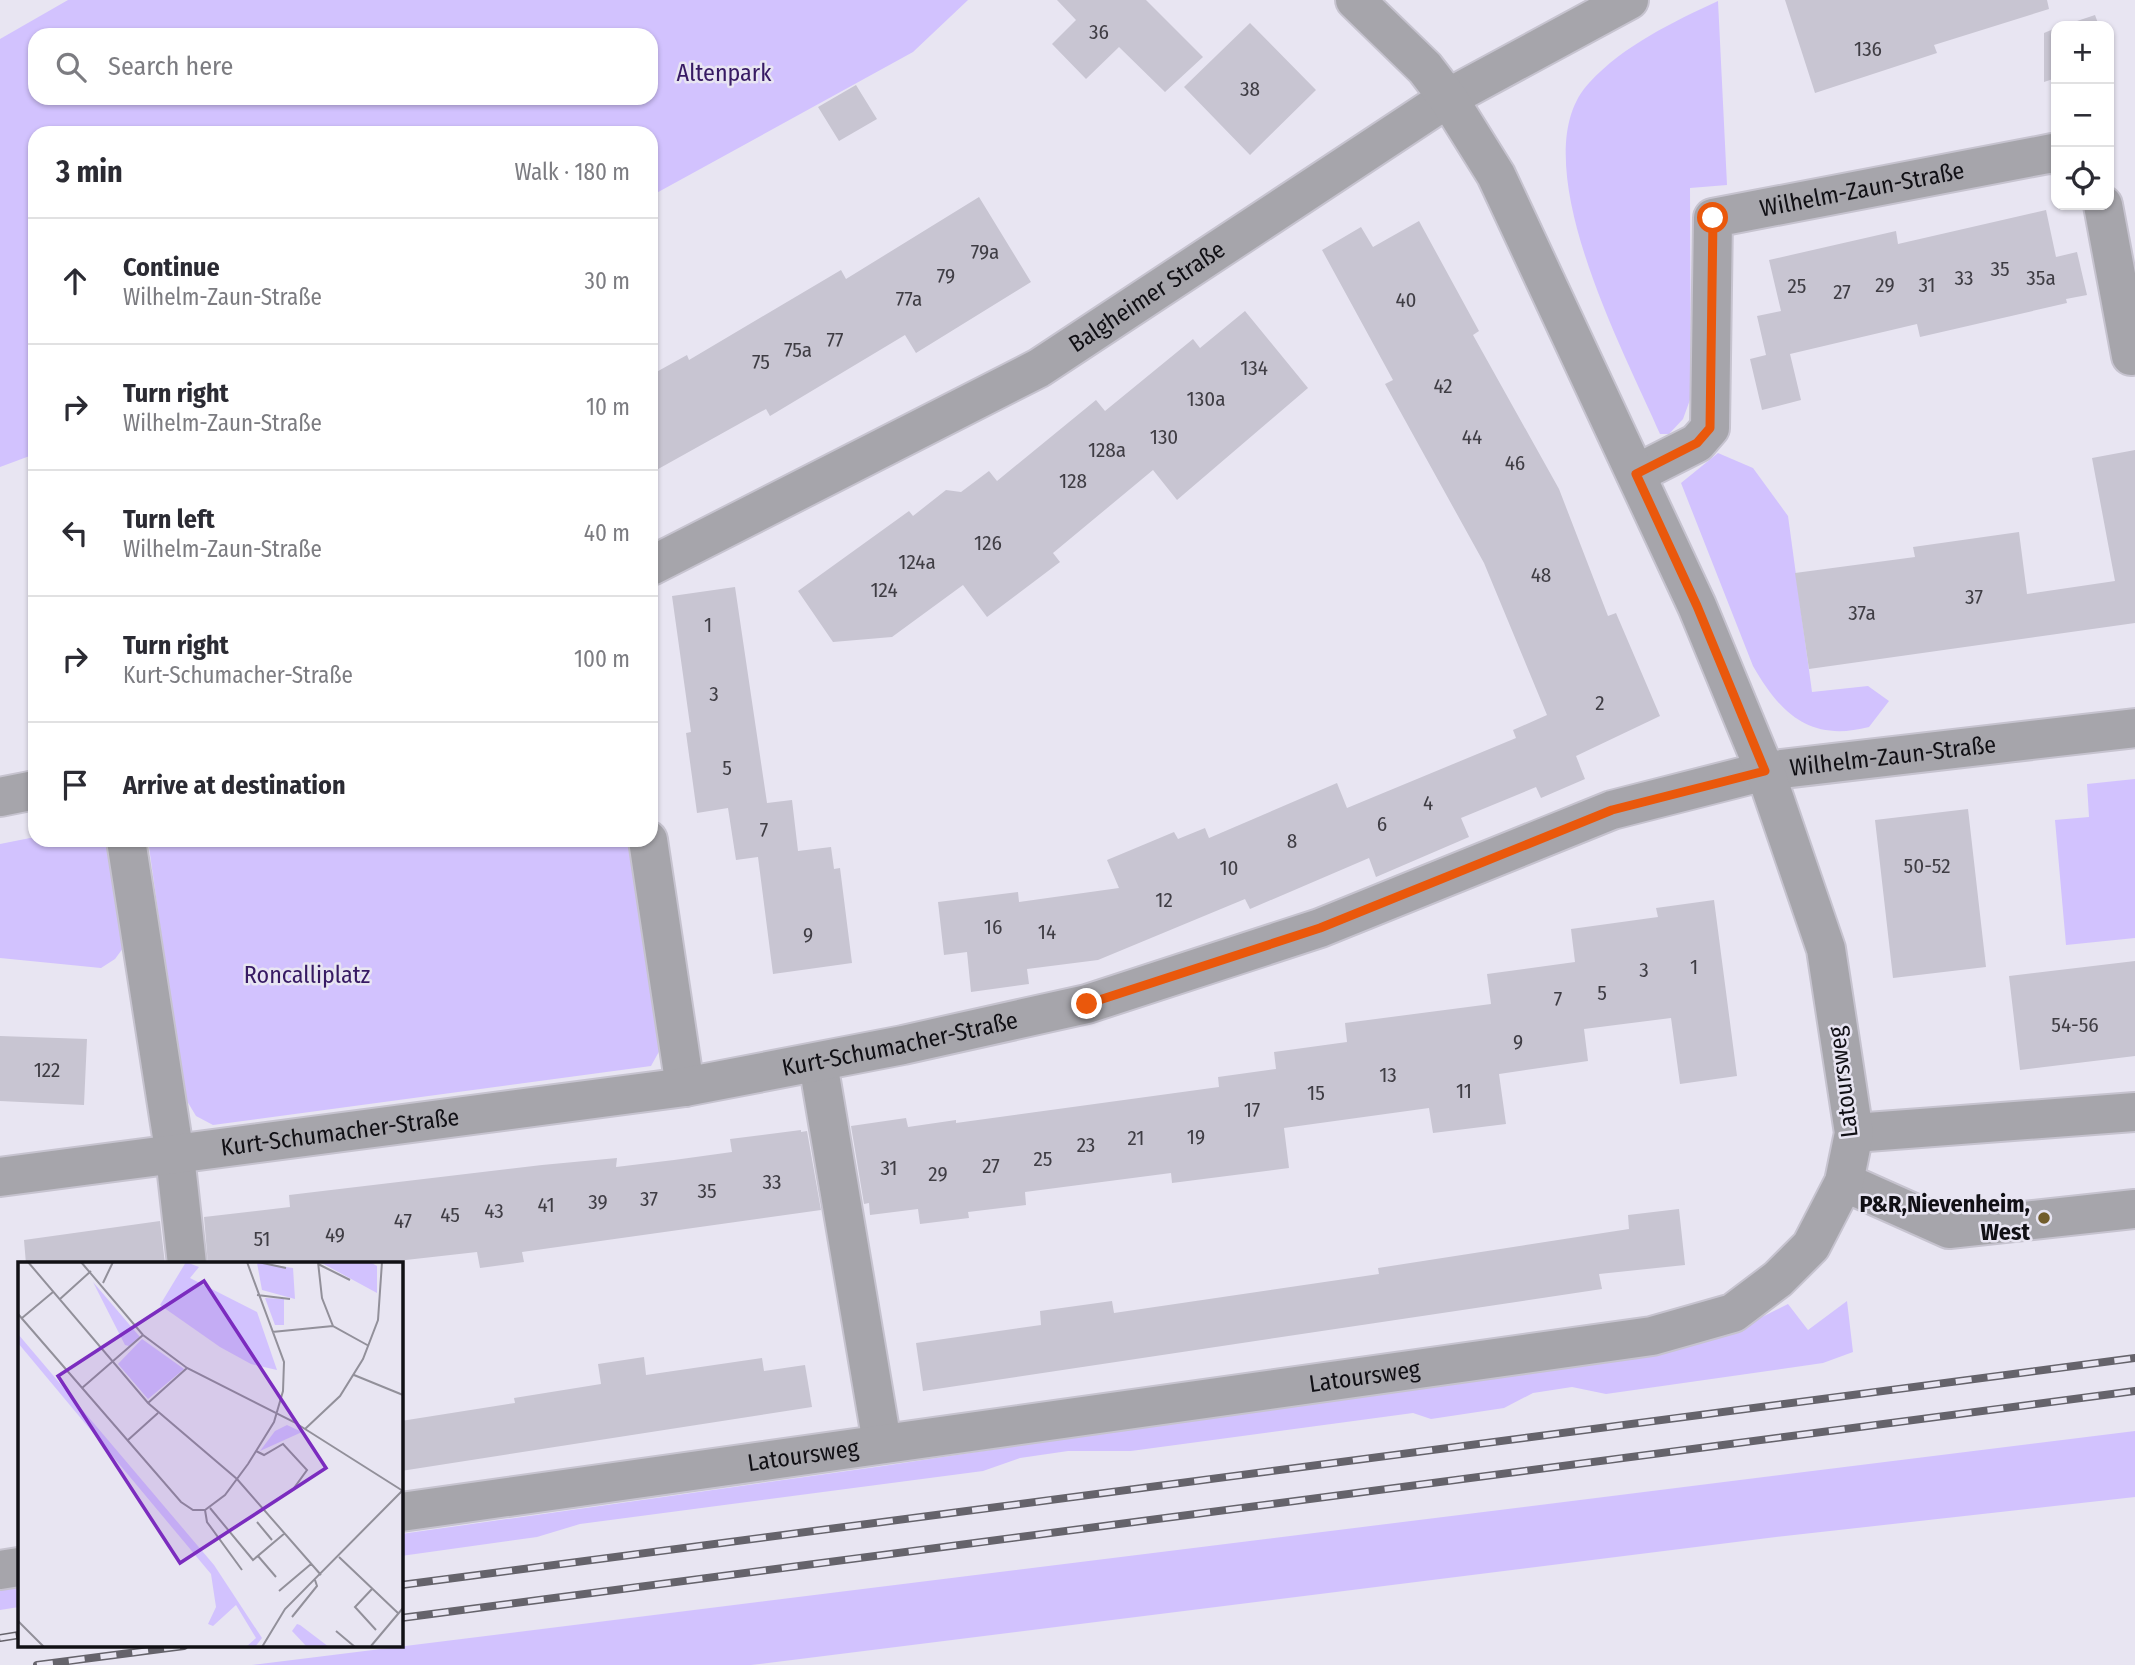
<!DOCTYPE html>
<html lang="en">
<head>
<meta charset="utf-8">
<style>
  :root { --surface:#fff; --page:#f7f7f7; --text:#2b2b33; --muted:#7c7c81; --line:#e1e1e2 }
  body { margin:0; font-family:"Fira Sans Condensed",sans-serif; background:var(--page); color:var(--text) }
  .controls { position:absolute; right:21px; top:21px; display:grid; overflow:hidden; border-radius:14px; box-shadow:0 2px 5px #0004 }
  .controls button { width:63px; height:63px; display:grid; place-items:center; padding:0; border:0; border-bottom:2px solid var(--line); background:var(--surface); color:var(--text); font:35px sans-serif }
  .stop { position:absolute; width:21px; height:21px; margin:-16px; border:5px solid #ea580c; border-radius:50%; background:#fff }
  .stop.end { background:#ea580c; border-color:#fff; box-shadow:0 2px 7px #0008 }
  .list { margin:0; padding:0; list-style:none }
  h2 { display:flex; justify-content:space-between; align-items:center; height:91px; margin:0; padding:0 28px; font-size:30px }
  h2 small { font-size:23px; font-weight:400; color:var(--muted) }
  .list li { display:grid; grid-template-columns:46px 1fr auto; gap:21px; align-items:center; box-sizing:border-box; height:126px; padding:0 28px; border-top:2px solid var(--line) }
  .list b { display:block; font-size:26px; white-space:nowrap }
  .list p { margin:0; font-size:23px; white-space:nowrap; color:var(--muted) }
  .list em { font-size:23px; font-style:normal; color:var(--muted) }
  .icon { flex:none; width:38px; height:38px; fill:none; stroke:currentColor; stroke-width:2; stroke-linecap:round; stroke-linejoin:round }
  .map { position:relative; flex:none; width:2135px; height:1665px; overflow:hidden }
  .search { position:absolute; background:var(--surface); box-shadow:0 2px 5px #0004; left:28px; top:28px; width:630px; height:77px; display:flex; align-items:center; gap:18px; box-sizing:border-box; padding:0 24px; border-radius:21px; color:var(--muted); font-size:26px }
  .panel { position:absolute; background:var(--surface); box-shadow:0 2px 5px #0004; left:28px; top:126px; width:630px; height:721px; border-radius:21px }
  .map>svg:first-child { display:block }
</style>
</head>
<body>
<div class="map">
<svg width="2135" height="1665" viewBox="0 0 2135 1665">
  <rect width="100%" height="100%" fill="#e8e5f2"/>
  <!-- green -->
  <path fill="#d2c2fe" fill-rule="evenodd" d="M68,0h900l-55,52 -262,144v-63h-616v321l-35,13v-428zM35,35h616v63h-616z
    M1718,1l9,184 -37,3 1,209 -8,22 -14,15h-9c-34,-79 -141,-276 -71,-351 35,-38 84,-61 129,-82z
    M1718,453l35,15 35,48 24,176 56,-6 21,15 -20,26c-58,15 -88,-12 -116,-61l-72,-183z
    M2135,779v159l-69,7 -11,-125 34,-3 -2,-33z
    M35,837v3h84l10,100 -14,19 -14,9 -101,-10v-114z
    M148,840h485l28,208 -10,18 -438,59 -17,-9 -12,-20z
    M1847,1301l6,51 -30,11 -217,31 -34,-7 -39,6 -29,15 -73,11 -18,-6 -282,38h-63l-48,7 -37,13 -403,53 -43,13 -136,19v-22l482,-68 763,-115 94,-23 48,-24 20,26z
    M2135,1431v66l-350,39 -1034,129h-499z
    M19,1586v21l-19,3v-22z"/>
  <!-- building -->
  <path fill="#c8c5d2" d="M1057,0h89l57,57 -38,35 -46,-45 -33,32 -34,-35 24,-24z
    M1785,0h262l2,9 -115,36 3,8 -122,40z
    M2095,15l4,11h-37z
    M1250,23l66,67 -66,65 -66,-68z
    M2056,28v50l-12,4v-49z
    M856,85l21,34 -38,22 -21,-34z
    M979,197l52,85 -115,71 -11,-18 -135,81 -4,-7 -115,64v-98l36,-20 2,5 152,-90 5,9z
    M2046,210l10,47 21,-5 10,43 -21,4 1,4 -147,34 -3,-13 -127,30 11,46 -39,10 -12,-51 16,-4 -9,-39 24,-5 -12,-51 127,-29 2,13z
    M1419,221l60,110 -6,4 86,154 49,127 8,-3 44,103 -84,40 9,23 -44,19 -5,-11 -75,31 8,19 -93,40 -7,-19 -119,51 -5,-10 -147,61 -71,9 2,15 -58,8 -4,-40 -23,3 -6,-53 80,-10 1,10 100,-14 -12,-28 67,-28 4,7 27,-11 4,10 128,-55 10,25 169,-70 -3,-8 34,-15 -63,-152 -99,-179 8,-4 -71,-130 39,-23 12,20z
    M1245,311l63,77 -131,112 -24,-30 -100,83 7,9 -73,55 -24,-32 -71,52 -59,5 -35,-51 111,-80 4,5 33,-26 15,2 28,-21 8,10 99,-81 9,11 88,-72 7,9z
    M2135,450v173l-326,46 -14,-96 120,-16 -2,-10 106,-15 8,62 88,-13 -23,-123z
    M735,587l32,216 25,-3 6,51 33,-4 3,22 6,-1 12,95 -79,11 -15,-117 -22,3 -8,-52 -31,5 -11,-80 5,-1 -19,-136z
    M1968,809l18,158 -93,11 -18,-158z
    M1714,900l23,176 -57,8 -9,-66 -87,11 4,32 -89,13 7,50 -73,9 -4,-25 -145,20 5,40 -117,15 -1,-10 -146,19 1,13 -58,7 1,6 -49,6 -2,-15 -48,6 -1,-12 -5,1 -13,-78 55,-8 2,9 48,-7v3l263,-36 -1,-10 58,-8 -2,-17 73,-10 -2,-19 146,-19 -4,-30 88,-12 -4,-33 87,-12 -2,-9z
    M2135,961v95l-115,14 -11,-94z
    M0,1036l87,3 -3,66 -84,-4z
    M801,1130v2l6,-1 14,79 -299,42 2,10 -44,6 -3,-16 -107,12h-162l-4,-47 86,-10 -1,-12 253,-30 75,-7 -1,9 58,-7 58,-8 -2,-13z
    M1679,1209l6,56 -86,9 3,15 -679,102 -7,-48 125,-18 -1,-14 72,-10 2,12 265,-39 -1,-6 251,-39 -1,-14z
    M160,1221l5,43h-139l-2,-24z
    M644,1357l2,18 116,-17 2,13 41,-6 7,42 -411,64v-50l114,-18 -1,-5 87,-14 -3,-20z"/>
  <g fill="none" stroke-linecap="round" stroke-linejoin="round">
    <!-- minor casing -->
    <g stroke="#c6c3cf" stroke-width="42">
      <g id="minor">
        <path d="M2103,205l28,151"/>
        <path id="s1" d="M1636,474l61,-31 13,-15 3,-210 340,-65 3,2"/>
        <path id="s2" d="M651,566l388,-198 409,-270 181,-98"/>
        <path d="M0,797l35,-7"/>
        <path d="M126,840l49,316 12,108"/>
        <path d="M648,840l37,247"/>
        <path d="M818,1063l64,380"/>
        <path d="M1854,1133l281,-21"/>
        <path id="s3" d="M0,1177l685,-90 218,-42 184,-41 233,-76 292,-118 153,-39 370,-43"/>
        <path d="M1844,1182l105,47 186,-20"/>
        <path id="s4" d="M401,1512l1251,-176 81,-23 45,-34 33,-33 33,-64 10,-49 -28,-184 -61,-178 -68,-165 -201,-431 -48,-77 -23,-30 -70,-68"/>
        <path d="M0,1570l19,-3"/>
      </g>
    </g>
    <!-- minor -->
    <use href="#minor" stroke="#a6a5ab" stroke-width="38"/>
    <!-- rail casing -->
    <g stroke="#65636b" stroke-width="8">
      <path id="rail" d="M401,1585l1734,-227
        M401,1618l1734,-227
        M0,1638l19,-3
        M37,1665l147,-19"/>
    </g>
    <!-- rail -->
    <use href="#rail" stroke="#e8e5f2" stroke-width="5" stroke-dasharray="16" stroke-linecap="butt"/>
  </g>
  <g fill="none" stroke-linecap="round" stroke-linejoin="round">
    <!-- route -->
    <path stroke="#ea580c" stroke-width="9" d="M1087,1004l233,-76 292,-118 153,-39 -68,-165 -61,-132 61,-31 13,-15 3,-210"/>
  </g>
  <!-- markers -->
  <circle fill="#725d2c" stroke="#e8e5f2" stroke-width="2.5" cx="2044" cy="1218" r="7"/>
  <g text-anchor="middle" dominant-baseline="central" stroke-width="5" stroke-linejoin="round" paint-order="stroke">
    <!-- number labels -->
    <g font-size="21" fill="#3f3d44">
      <text x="1099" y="32">36</text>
      <text x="1868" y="49">136</text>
      <text x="1250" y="89">38</text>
      <text x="985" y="252">79a</text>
      <text x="2000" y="269">35</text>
      <text x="946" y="276">79</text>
      <text x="1964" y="278">33</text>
      <text x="2041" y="278">35a</text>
      <text x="1885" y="285">29</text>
      <text x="1927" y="285">31</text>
      <text x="1797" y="286">25</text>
      <text x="1842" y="292">27</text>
      <text x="909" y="299">77a</text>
      <text x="1406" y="300">40</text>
      <text x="835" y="340">77</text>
      <text x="798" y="350">75a</text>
      <text x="761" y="362">75</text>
      <text x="1254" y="368">134</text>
      <text x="1443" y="386">42</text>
      <text x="1206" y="399">130a</text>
      <text x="1164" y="437">130</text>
      <text x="1472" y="437">44</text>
      <text x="1107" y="450">128a</text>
      <text x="1515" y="463">46</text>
      <text x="1073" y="481">128</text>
      <text x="988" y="543">126</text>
      <text x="917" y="562">124a</text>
      <text x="1541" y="575">48</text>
      <text x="884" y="590">124</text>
      <text x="1974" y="597">37</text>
      <text x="1862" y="613">37a</text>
      <text x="708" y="625">1</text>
      <text x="714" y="694">3</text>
      <text x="1600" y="703">2</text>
      <text x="727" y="768">5</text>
      <text x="1428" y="803">4</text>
      <text x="1382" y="824">6</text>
      <text x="764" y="830">7</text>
      <text x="1292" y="841">8</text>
      <text x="1927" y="866">50-52</text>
      <text x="1229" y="868">10</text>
      <text x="1164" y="900">12</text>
      <text x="993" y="927">16</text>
      <text x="1047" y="932">14</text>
      <text x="808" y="935">9</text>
      <text x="1694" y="967">1</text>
      <text x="1644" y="970">3</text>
      <text x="1602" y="993">5</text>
      <text x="1558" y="999">7</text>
      <text x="2075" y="1025">54-56</text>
      <text x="1518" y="1042">9</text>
      <text x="47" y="1070">122</text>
      <text x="1388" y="1075">13</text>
      <text x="1464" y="1091">11</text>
      <text x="1316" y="1093">15</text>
      <text x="1252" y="1110">17</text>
      <text x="1196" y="1137">19</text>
      <text x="1136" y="1138">21</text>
      <text x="1086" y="1145">23</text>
      <text x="1043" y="1159">25</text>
      <text x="991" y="1166">27</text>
      <text x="889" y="1168">31</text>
      <text x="938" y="1174">29</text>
      <text x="772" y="1182">33</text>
      <text x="707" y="1191">35</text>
      <text x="649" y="1199">37</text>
      <text x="598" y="1202">39</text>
      <text x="546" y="1205">41</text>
      <text x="494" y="1211">43</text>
      <text x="450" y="1215">45</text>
      <text x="403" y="1221">47</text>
      <text x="335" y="1235">49</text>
      <text x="262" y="1239">51</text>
    </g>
    <!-- park labels -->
    <g font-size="24" fill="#371a63" stroke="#e8e5f2">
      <text x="724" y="73">Altenpark</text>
      <text x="307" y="975">Roncalliplatz</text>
    </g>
    <!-- street labels -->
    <g font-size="24" fill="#111015" stroke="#e8e5f2">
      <text stroke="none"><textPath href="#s1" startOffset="450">Wilhelm-Zaun-Straße</textPath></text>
      <text stroke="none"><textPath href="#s2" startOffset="565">Balgheimer Straße</textPath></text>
      <text stroke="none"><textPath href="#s3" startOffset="1948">Wilhelm-Zaun-Straße</textPath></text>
      <text stroke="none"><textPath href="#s3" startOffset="910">Kurt-Schumacher-Straße</textPath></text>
      <text transform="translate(1843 1082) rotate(-97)">Latoursweg</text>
      <text stroke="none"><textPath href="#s3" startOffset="343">Kurt-Schumacher-Straße</textPath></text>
      <text stroke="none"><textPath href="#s4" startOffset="973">Latoursweg</textPath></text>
      <text stroke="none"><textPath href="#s4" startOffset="406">Latoursweg</textPath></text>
    </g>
    <!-- poi labels -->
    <g font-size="24" font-weight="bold" fill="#111015" stroke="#e8e5f2" text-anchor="end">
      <text x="2030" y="1204">P&amp;R,Nievenheim,<tspan x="2030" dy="28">West</tspan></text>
    </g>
  </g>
  <!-- overview -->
  <g transform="translate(18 1262)">
    <rect width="385" height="385" fill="#e8e5f2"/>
    <path d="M168,0l13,5 -9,11 67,34 20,58 -26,-6 -31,-17 -60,-42zM302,0h50l7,4v27zM239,1l36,5 2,31 -33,-9zM75,20l47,55 -11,9 -4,-1zM247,36l19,1v26h-9zM0,72l196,231 48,73 -7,9h-9l10,-9 -20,-33 -23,21 -5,-2 8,-17 -5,-33 -193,-231zM124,77l42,30 -36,30 -30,-35zM269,163l15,7 -42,19 15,-20zM279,362l3,1 29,22h-22l-15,-16z" fill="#d2c2fe"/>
    <path fill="none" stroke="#92909a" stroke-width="2" d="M10,0l120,141 89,76 84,96M63,0l62,73 44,33 107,54 109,69M240,0l28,6M300,0l4,36 11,28 36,20M300,2l32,16M85,21l10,-21M239,33l33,4M42,37l31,-28M0,52l163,188 12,8h12l20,-15 23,-31 26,-42 9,-31 1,-29 -37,-100M4,56l31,-26M254,70l61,-6M336,113l49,20M64,126l61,-53M130,141l39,-35M287,167l35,-33 23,-37 15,-39 4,-58M110,178l30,-27M238,189l8,4 19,-11 24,26 -13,18M192,246l43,52 32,-27M187,248l2,12 35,48M239,260l15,18M240,294l18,21M321,295l60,57M354,327l-17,18 21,23M261,329l32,-27M274,355l25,-31 -2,-6M0,359l26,26M318,369l19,16M353,384l32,-38M244,385l23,-38 118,-119"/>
    <path fill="#7b2cbf" fill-opacity="0.15" stroke="#7b2cbf" stroke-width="3.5" d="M186,19l122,187 -146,95 -122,-187z"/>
    <rect width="385" height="385" fill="none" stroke="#111015" stroke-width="3.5"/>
  </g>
</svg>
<div class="controls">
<button>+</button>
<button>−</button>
<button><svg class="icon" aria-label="locate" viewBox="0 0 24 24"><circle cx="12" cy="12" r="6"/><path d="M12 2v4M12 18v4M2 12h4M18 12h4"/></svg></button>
</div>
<div class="stop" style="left:1713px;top:218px"></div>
<div class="stop end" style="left:1087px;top:1004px"></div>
<div class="search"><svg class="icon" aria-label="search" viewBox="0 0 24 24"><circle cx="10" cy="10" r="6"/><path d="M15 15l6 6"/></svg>Search here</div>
<section class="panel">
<h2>3 min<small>Walk · 180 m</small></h2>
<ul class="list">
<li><svg class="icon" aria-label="ahead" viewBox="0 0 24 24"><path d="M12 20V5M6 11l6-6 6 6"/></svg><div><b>Continue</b><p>Wilhelm-Zaun-Straße</p></div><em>30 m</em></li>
<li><svg class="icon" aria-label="right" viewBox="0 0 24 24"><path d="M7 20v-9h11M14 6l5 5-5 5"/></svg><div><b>Turn right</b><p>Wilhelm-Zaun-Straße</p></div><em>10 m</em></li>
<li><svg class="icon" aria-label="left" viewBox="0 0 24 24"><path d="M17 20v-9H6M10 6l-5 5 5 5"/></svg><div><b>Turn left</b><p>Wilhelm-Zaun-Straße</p></div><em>40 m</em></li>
<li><svg class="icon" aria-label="right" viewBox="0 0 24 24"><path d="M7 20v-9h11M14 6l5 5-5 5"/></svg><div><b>Turn right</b><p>Kurt-Schumacher-Straße</p></div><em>100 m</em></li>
<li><svg class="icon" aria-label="arrive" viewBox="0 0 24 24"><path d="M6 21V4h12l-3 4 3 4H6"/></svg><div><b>Arrive at destination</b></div></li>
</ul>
</section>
</div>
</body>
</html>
